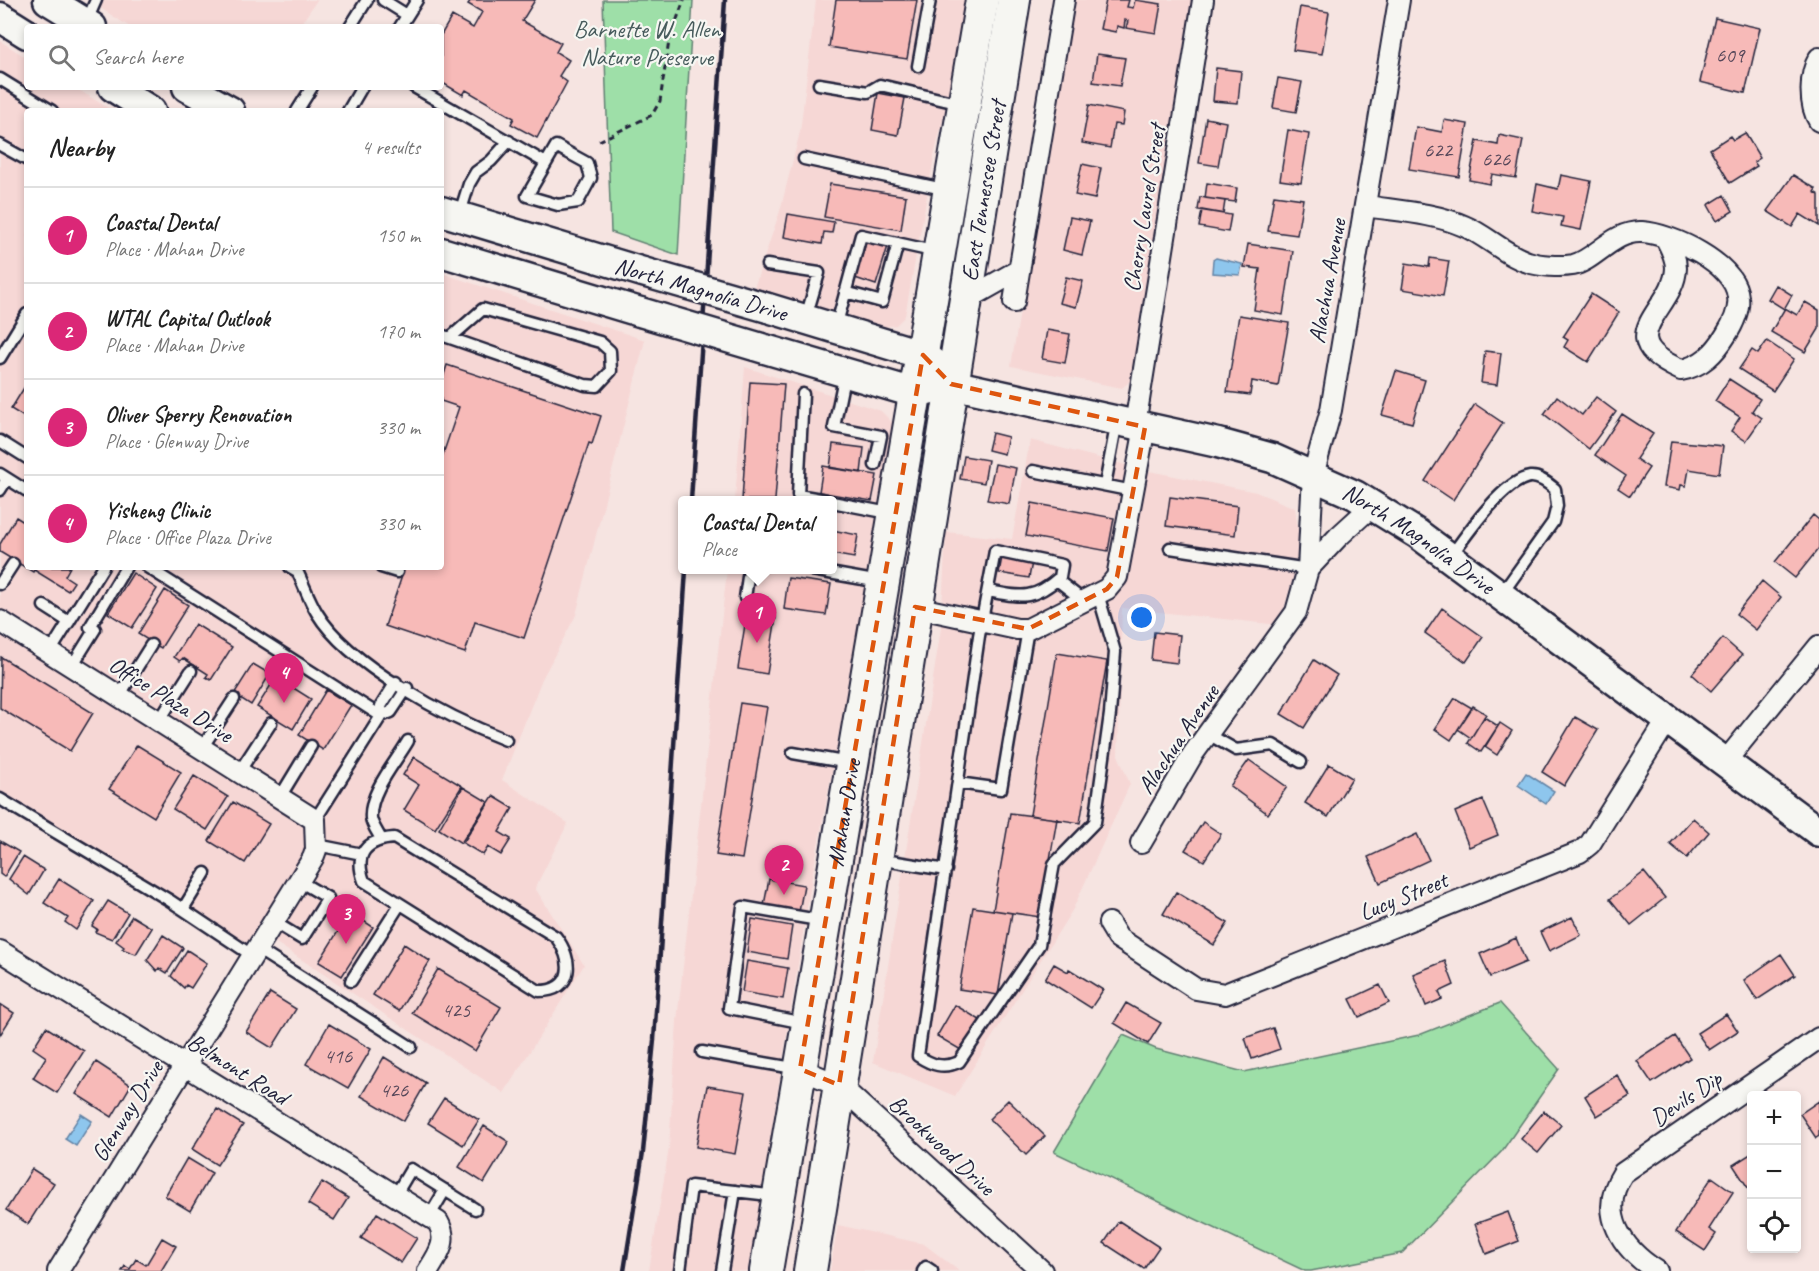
<!DOCTYPE html>
<html lang="en">
<head>
<meta charset="utf-8">
<style>
  :root { --surface:#fff; --page:#f2f2f2; --text:#222; --muted:#767676; --line:#e0e0e0; --accent:#db2777 }
  body { margin:0; font-family:Caveat,sans-serif; background:var(--page); color:var(--text) }
  .controls { position:absolute; right:18px; bottom:18px; display:grid; overflow:hidden; border-radius:6px; box-shadow:0 3px 9px #0003 }
  .controls button { width:54px; height:54px; display:grid; place-items:center; padding:0; border:0; border-bottom:2px solid var(--line); background:var(--surface); color:var(--text); font:30px sans-serif }
  .you { position:absolute; left:1142px; top:618px; width:21px; height:21px; margin:-15px; border:4px solid #fff; border-radius:50%; background:#1a73e8; box-shadow:0 0 0 9px #1a73e833 }
  .badge { display:grid; place-items:center; width:39px; height:39px; border-radius:50%; background:var(--accent); color:#fff; font-size:20px; font-weight:700 }
  .pin { position:absolute; translate:-50% -50px; filter:drop-shadow(0 2px 3px #0008) }
  .pin::after { content:''; position:absolute; top:32px; width:21px; height:18px; background:inherit; clip-path:polygon(0 0,100% 0,50% 100%) }
  .popup { position:absolute; left:678px; top:496px; width:159px; height:78px; box-sizing:border-box; display:grid; place-content:center; border-radius:6px; background:var(--surface); filter:drop-shadow(0 2px 4px #0005); font-size:20px; white-space:nowrap; color:var(--muted) }
  .popup b { font-size:22px; color:var(--text) }
  .popup::after { content:''; position:absolute; left:50%; top:100%; margin-left:-12px; border:12px solid transparent; border-top-color:var(--surface) }
  .list { margin:0; padding:0; list-style:none }
  h2 { display:flex; justify-content:space-between; align-items:center; height:78px; margin:0; padding:0 24px; font-size:26px }
  h2 small { font-size:20px; font-weight:400; color:var(--muted) }
  .list li { display:grid; grid-template-columns:39px 1fr auto; gap:18px; align-items:center; box-sizing:border-box; height:96px; padding:0 24px; border-top:2px solid var(--line) }
  .list b { display:block; font-size:22px; white-space:nowrap }
  .list p { margin:0; font-size:20px; white-space:nowrap; color:var(--muted) }
  .list em { font-size:20px; font-style:normal; color:var(--muted) }
  .icon { flex:none; width:33px; height:33px; fill:none; stroke:currentColor; stroke-width:2; stroke-linecap:round; stroke-linejoin:round }
  .map { position:relative; flex:none; width:1819px; height:1271px; overflow:hidden }
  .search { position:absolute; background:var(--surface); box-shadow:0 3px 9px #0003; left:24px; top:24px; width:420px; height:66px; display:flex; align-items:center; gap:15px; box-sizing:border-box; padding:0 21px; border-radius:6px; color:var(--muted); font-size:22px }
  .panel { position:absolute; background:var(--surface); box-shadow:0 3px 9px #0003; left:24px; top:108px; width:420px; height:462px; border-radius:6px }
  .map>svg:first-child { display:block }
</style>
</head>
<body>
<div class="map">
<svg width="1819" height="1271" viewBox="0 0 1819 1271">
  <rect width="100%" height="100%" fill="#f6e4e1"/>
  <filter id="ink" filterUnits="userSpaceOnUse"><feTurbulence type="fractalNoise" baseFrequency=".0167" numOctaves="2"/><feDisplacementMap in="SourceGraphic" scale="12" xChannelSelector="R" yChannelSelector="G"/><feConvolveMatrix kernelMatrix="1 2 1 2 8 2 1 2 1" color-interpolation-filters="sRGB"/></filter>
  <g filter="url(#ink)">
    <!-- built -->
    <path fill="#f6d7d5" d="M88,0h229l-18,27h-169z
      M816,0h150l-13,78 -18,74 -30,164 -9,9 -12,2 -130,-39 26,-77 20,-79z
      M1072,0h122l-64,381 -8,7 -111,-22z
      M0,41l27,17v29h47l39,24h-86v456h414v-294l204,67 -69,275 -34,64 -40,101 66,43 -33,65 49,77 -80,128 -249,-164 -9,17 -246,-147z
      M745,367l136,44 11,11v14l-32,188 -48,253 -63,394h-100l20,-123 8,-127 50,-451h105v-70h-97z
      M1030,440l119,31 107,21 39,16 6,43 -22,74 -157,-17 -4,147 12,29 -57,125 -118,187 -82,-34 68,-434 5,-96 66,7z
      M838,1225l86,19 35,27h-129z"/>
    <!-- green -->
    <path fill="#9edfa8" stroke="#608072" stroke-width="1.5" d="M603,0h90l-15,255 -67,-23z
      M1500,1003l59,66 -57,82 -100,102 -91,18h-6l-251,-119 69,-117 33,14 88,23 175,-37z"/>
    <!-- water -->
    <path fill="#8ec6ed" stroke="#6384a6" stroke-width="1.5" d="M1216,258l26,6 -2,11 -28,-2 1,-13z
      M1526,773l28,18 -8,13 -28,-19z
      M81,1114l11,7 -16,25 -11,-7z"/>
    <!-- building -->
    <path fill="#f7bab8" stroke="#22223b" stroke-width="1.5" d="M471,0h64l-13,21 39,22 -5,9 13,8 -10,16 8,6 -30,56 -26,-14 3,-6 -48,-28 -3,5 -22,-13v-47l11,-19 21,12 9,-16 -14,-8z
      M836,0h81l-10,59 -78,-12z
      M1106,0h23l-2,7 6,1 2,-8 26,4 -5,29 -30,-5 2,-7 -3,-1 -1,8 -7,-2 -1,6 -16,-3z
      M1300,7l29,5 -7,42 -29,-4z
      M1715,18l45,10 -15,65 -45,-11z
      M1097,54l28,4 -5,28 -27,-4z
      M1216,68l25,3 -3,32 -25,-2z
      M1278,78l24,4 -6,30 -23,-4z
      M878,93l27,5 -7,37 -26,-5z
      M1089,105l35,7 -2,13 -8,-1 -4,24 -28,-5z
      M1206,118l20,4 -8,44 -19,-3z
      M1444,120l24,4 -9,53 -50,-8 7,-42 26,5z
      M1288,130l21,4 -8,49 -21,-3z
      M1745,133l15,25 -6,4 3,4 -27,17 -20,-34 20,-13 3,4z
      M1499,135l24,5 -7,38 -24,-4 -2,10 -21,-4 8,-39 21,4z
      M1082,164l19,4 -6,31 -20,-4z
      M1561,175l30,6 -10,49 -20,-4 2,-9 -31,-6 5,-27 21,5z
      M1793,175l23,14 -2,3 5,3v31l-19,-12 -8,13 -25,-16z
      M1207,183l30,5 -2,14 -30,-4z
      M830,184l76,12 -5,34 -77,-13z
      M1274,195l29,4 -6,36 -29,-4z
      M1724,195l9,16 -16,10 -9,-16z
      M1200,197l25,4 -2,13 -25,-4z
      M1202,210l29,5 -3,17 -29,-5z
      M788,214l46,8 -2,11 -8,-1 -2,12 -38,-7z
      M1070,217l20,4 -8,34 -19,-5z
      M867,240l21,6 -12,39 -21,-7z
      M1248,244l45,7 -10,64 -29,-5 6,-41 -16,-2z
      M1430,258l19,3 -6,35 -41,-7 4,-26 23,4z
      M1066,277l17,4 -7,26 -17,-4z
      M1776,285l16,10 -8,14 -16,-10z
      M1591,294l28,18 -31,50 -24,-15 4,-7 -5,-3z
      M1805,302l14,8v19l-14,23 -34,-20 14,-24 12,7z
      M1239,315l50,8 -11,63 -26,-5 -2,14 -23,-3z
      M1047,330l23,4 -5,29 -23,-4z
      M1767,341l27,18 -21,32 -34,-22 13,-19 6,4z
      M1485,351l16,2 -4,32 -16,-2z
      M447,365l154,51 -9,28 -3,-1 -65,195 -49,-16 -10,31 -80,-27 20,-59h36v-107l18,-53 -18,-6v-17z
      M1396,371l29,9 -13,43 -30,-8z
      M1729,379l31,20 -8,12 10,7 -16,23 -15,-10 9,-14 -25,-16z
      M750,382l34,2 -9,116h-33z
      M27,383v36l-16,-10z
      M1557,396l25,19 14,-18 20,15 -27,37 -45,-35z
      M1475,404l28,19 -50,77 -28,-19z
      M1622,414l31,20 -17,25 13,9 -19,28 -12,-8 8,-12 -31,-21z
      M992,433l16,4 -4,17 -16,-4z
      M1671,441l52,5 -4,28 -30,-5 -3,17 -5,-1 -1,5 -16,-3z
      M833,444l31,4 -3,25 -31,-5z
      M964,456l24,4 -4,23 -24,-4z
      M995,464l21,4 -7,36 -22,-4z
      M823,466l54,9 -5,26 -53,-9z
      M1170,497l68,9 -3,29 -69,-9z
      M1032,503l82,15 -6,33 -82,-15z
      M1813,515l6,5v28l-24,30 -20,-16z
      M16,517l11,7v43h9l-3,5 -33,-20v-8z
      M832,530l26,5 -4,23 -22,-4z
      M1002,557l30,5 -3,16 -30,-5z
      M36,567h34l-5,9 9,6 -6,9 -34,-21z
      M133,573l24,16 -25,39 -24,-15z
      M788,578l43,6 -5,31 -42,-6z
      M1762,581l19,16 -25,33 -20,-16z
      M165,590l23,15 -27,43 -23,-14z
      M1442,608l41,29 -17,25 -41,-29z
      M747,612l29,5 -9,57 -29,-5z
      M195,624l37,23 -21,33 -5,-3 2,-3 -25,-16 -3,3 -6,-4z
      M1154,632l26,3 -3,28 -26,-3z
      M1723,638l19,17 -31,36 -19,-17z
      M1057,653l50,8 -27,162 -50,-8z
      M1,657l92,56 -23,38 -70,-43z
      M1314,660l23,15 -33,53 -23,-14z
      M253,664l17,10 -19,31 -17,-11z
      M276,677l35,22 -18,30 -36,-22z
      M326,690l25,15 -28,45 -24,-15z
      M1455,698l17,10 -21,32 -16,-11z
      M740,703l27,4 -25,152 -26,-4z
      M1473,706l13,8 -15,24 -13,-9z
      M1484,717l14,9 -17,26 -13,-9z
      M1575,717l23,13 -34,56 -22,-14z
      M1500,723l12,8 -15,24 -12,-8z
      M137,745l44,27 -27,45 -45,-28z
      M414,757l48,29 -27,43 -31,-19 15,-25 -16,-10z
      M1249,760l38,27 -19,27 -38,-28z
      M1329,764l23,14 -24,39 -23,-14z
      M194,776l34,21 -21,33 -34,-21z
      M463,787l25,15 -27,41 -22,-14z
      M493,796l20,12 -14,24 12,7 -10,16 -13,-8 -5,8 -20,-12z
      M1483,800l15,35 -29,12 -14,-35z
      M233,802l36,22 -24,39 -36,-22z
      M1010,813l47,6 -17,98 -47,-7z
      M1693,818l16,14 -22,26 -17,-14z
      M1203,822l18,12 -17,27 -19,-11z
      M1417,834l12,26 -49,23 -12,-26z
      M0,841l19,11 -15,25 -4,-3z
      M23,857l21,13 -15,25 -20,-16z
      M1644,872l21,26 -34,27 -21,-26z
      M59,879l35,22 -18,29 -11,-8 3,-4 -24,-15z
      M769,879l35,6 -5,27 -35,-7z
      M1176,892l52,31 -14,22 -51,-31z
      M108,901l20,12 -16,26 -17,-7 2,-3 -5,-3z
      M973,907l39,6 -14,82 -39,-6z
      M350,912l23,15 -31,49 -23,-14z
      M132,916l20,12 -16,26 -14,-5 2,-2 -8,-6z
      M1572,917l9,18 -32,16 -9,-19z
      M752,919l40,7 -5,33 -40,-7z
      M163,935l20,13 -16,25 -8,-5 -2,3 -10,-11z
      M1516,938l10,24 -36,15 -10,-23z
      M404,944l26,17 -31,50 -26,-16z
      M187,950l20,13 -16,25 -5,-3 -2,3 -13,-12z
      M1781,954l14,21 -38,25 -13,-20z
      M747,961l41,7 -5,31 -41,-7z
      M1445,961l9,24 -15,7 3,7 -16,7 -13,-32z
      M1054,964l14,8 1,-3 34,21 -12,18 -46,-29z
      M438,969l63,38 -26,44 -63,-38z
      M1380,985l9,18 -30,14 -9,-18z
      M270,993l26,16 -24,39 -26,-16z
      M1126,1003l35,20 -13,21 -34,-21z
      M0,1004l14,9 -14,22z
      M955,1005l25,15 -19,30 -24,-14z
      M1726,1014l12,17 -29,19 -12,-17z
      M329,1024l42,25 -23,39 -42,-24z
      M46,1027l38,24 -27,42 -24,-15 13,-21 -13,-9z
      M1273,1028l7,21 -28,10 -7,-21z
      M1675,1036l15,22 -38,25 -15,-22z
      M384,1057l42,26 -22,38 -43,-25z
      M96,1062l35,23 -19,32 -36,-23z
      M1617,1075l13,21 -33,20 -12,-20z
      M707,1086l39,6 -11,62 -39,-7z
      M444,1098l35,22 -16,25 -35,-22z
      M1008,1100l37,36 -19,19 -37,-36z
      M1819,1101v35l-3,2 -16,-24z
      M217,1109l26,16 -26,40 -25,-16z
      M1544,1111l17,14 -23,28 -17,-14z
      M484,1126l25,16 -25,41 -25,-16z
      M1752,1153v41l-19,-29z
      M187,1158l25,15 -22,38 -25,-15z
      M32,1169l22,14 -26,41 -22,-14z
      M1712,1177l21,15 -24,37 7,5 -11,17 -29,-19z
      M322,1182l26,16 -14,22 -26,-16z
      M1508,1212l11,29 -33,13 -11,-30z
      M377,1213l40,25 -16,25 -40,-25z
      M1119,1221l40,26 -15,22 -40,-26z
      M162,1238l14,8 -15,25h-39l3,-5 5,3 6,-10 10,6z"/>
    <g fill="none" stroke-linecap="round" stroke-linejoin="round">
      <!-- service casing -->
      <g stroke="#22223b" stroke-width="15">
        <path id="service" d="M383,0l24,15
          M86,23l10,-23
          M350,27l17,-27
          M400,27l17,-27
          M918,66l12,-66
          M0,79l52,32
          M819,84l49,8 12,-7 81,19
          M414,87l132,76
          M297,111l15,-24
          M348,111l14,-24
          M0,145l27,15
          M556,146l31,17 4,15 -13,24 -20,3 -31,-9z
          M804,159l144,31
          M459,216l10,-32 7,-12 15,-11 18,-20
          M767,265l52,8 -13,44
          M845,292l37,10 16,-59
          M836,327l25,-92 76,17
          M441,335l9,3 135,47 12,1 14,-15 -1,-20 -10,-9 -117,-33 -33,29
          M0,358l27,-44
          M845,373l-11,54 47,9 -6,29
          M803,394l-5,101 28,5
          M0,441l27,17
          M1033,471l100,20
          M0,474l27,17
          M1105,485l12,-64
          M0,490l7,-11
          M832,502l62,12
          M1170,548l138,21
          M1451,556c15,-21 53,-76 79,-79 9,-1 18,6 25,12l2,17 -4,16 -52,73
          M147,567l234,149
          M290,567l7,4c7,14 12,29 20,42 32,53 132,105 189,127
          M381,567l16,5
          M812,570l68,12
          M1057,580l27,21
          M0,584l13,-20
          M988,591c33,6 45,10 72,-14l2,-12 -67,-14 -16,85 -61,420c14,9 25,13 41,6l80,-117 15,-81 41,-42 15,-108 5,-62 -17,-58
          M745,598l4,-28
          M44,606l25,16
          M50,652l53,-85
          M72,666l23,-37 -5,-2 36,-60
          M119,696l32,-51
          M381,716l10,-4 16,-24
          M159,721l32,-50
          M1208,734l28,16 37,-5 28,17
          M202,748l32,-49
          M793,753l56,10
          M239,772l32,-49
          M958,783l43,6 27,-160
          M280,797l31,-51
          M0,799l169,101 84,56
          M315,820l66,-104v-10l15,-24
          M394,838l162,99c17,22 19,54 -17,54l-175,-110c-10,-27 2,-41 30,-43z
          M381,839c-3,-6 -9,-14 -10,-21 -2,-26 25,-56 37,-77
          M317,845l45,9
          M878,859l68,11
          M183,909l22,-36
          M274,922l28,17 26,-41 -29,-17
          M257,949l154,98
          M351,981l49,-77
          M804,1023l-75,-15 14,-101 81,14
          M702,1052l97,17
          M395,1196l16,-27 64,40
          M429,1217l16,-27
          M680,1271l11,-85 86,10
          M722,1271l13,-80
          M923,1271l3,-4 6,4"/>
      </g>
      <!-- minor casing -->
      <g stroke="#22223b" stroke-width="24">
        <path id="minor" d="M1819,58c-10,17 -10,47 0,63
          M1366,206c32,5 68,7 98,20 22,9 41,29 64,36 11,4 33,5 45,3 21,-4 41,-35 69,-33 30,2 93,31 96,65 2,13 -5,27 -12,38 -11,18 -24,31 -45,35 -75,-33 -6,-60 -5,-102 0,-12 -6,-21 -11,-31
          M964,301l55,-31
          M1014,302l50,-302
          M1135,425l68,-425
          M1308,569l30,-32 35,-32
          M915,607l102,22h11l79,-40 10,-12 28,-150
          M0,621l315,199 1,30 -3,8 -255,413
          M1725,762l94,-116
          M1141,843l52,-89 103,-142 12,-43 5,-94 18,-65 68,-410
          M1109,923l9,15 78,51 29,5 355,-142 10,-8 78,-125
          M0,951l438,271c11,19 0,33 -10,49
          M800,1069l39,16 203,186
          M1657,1271c-35,-22 -60,-58 -34,-98l196,-135"/>
      </g>
      <!-- secondary casing -->
      <g stroke="#22223b" stroke-width="33">
        <g id="secondary">
          <path d="M48,0l44,27"/>
          <path d="M0,17l27,17"/>
          <path d="M113,87l38,24"/>
          <path d="M187,87l43,24"/>
          <path d="M441,211l202,61"/>
          <path d="M441,252l199,60"/>
          <path d="M768,308l155,47 15,12 13,17"/>
          <path id="s1" d="M765,349l136,40 23,2 27,-7 267,59 54,15 83,37 63,39 401,298"/>
        </g>
      </g>
      <!-- primary casing -->
      <g stroke="#22223b" stroke-width="36">
        <g id="primary">
          <path id="s2" d="M766,1271l216,-1271"/>
          <path id="s3" d="M810,1271l204,-1271"/>
        </g>
      </g>
      <!-- path -->
      <path stroke="#22223b" stroke-width="3" stroke-dasharray="6 4.5" stroke-linecap="butt" d="M599,141l53,-26 8,-14 9,-60 15,-41"/>
      <!-- service -->
      <use href="#service" stroke="#f6f6f2" stroke-width="10"/>
      <!-- minor -->
      <use href="#minor" stroke="#f6f6f2" stroke-width="20"/>
      <!-- secondary -->
      <use href="#secondary" stroke="#f6f6f2" stroke-width="28"/>
      <!-- primary -->
      <use href="#primary" stroke="#f6f6f2" stroke-width="32"/>
      <!-- rail -->
      <path stroke="#22223b" stroke-width="4.5" d="M691,500l34,-500
        M624,1271l19,-119 11,-112 32,-470"/>
      <!-- secondary-bridge casing -->
      <g stroke="#22223b" stroke-width="33" stroke-linecap="butt">
        <path id="secondary-bridge" d="M643,272l125,36
          M640,312l125,37"/>
      </g>
      <!-- secondary-bridge -->
      <use href="#secondary-bridge" stroke="#f6f6f2" stroke-width="28"/>
    </g>
  </g>
  <!-- marked area -->
  <path fill="none" stroke="#de560e" stroke-width="4.5" stroke-dasharray="12 8" stroke-linejoin="round" d="M923,355l28,29 194,43 -28,150 -10,12 -79,40 -113,-22 -76,478 -39,-16z"/>
  <g text-anchor="middle" dominant-baseline="central" stroke-width="4.5" stroke-linejoin="round" paint-order="stroke">
    <!-- number labels -->
    <g font-size="21" fill="#57485a">
      <text x="1730" y="55">609</text>
      <text x="1438" y="150">622</text>
      <text x="1496" y="159">626</text>
      <text x="456" y="1010">425</text>
      <text x="338" y="1056">416</text>
      <text x="394" y="1090">426</text>
    </g>
    <!-- park labels -->
    <g font-size="24" fill="#475b5c" stroke="#f6f6f2">
      <text x="647" y="29">Barnette W. Allen<tspan x="647" dy="28">Nature Preserve</tspan></text>
    </g>
    <!-- street labels -->
    <g font-size="24" fill="#22223b" stroke="#f6f6f2">
      <text stroke="none"><textPath href="#s3" startOffset="1094">East Tennessee Street</textPath></text>
      <text transform="translate(1144 208) rotate(-81)">Cherry Laurel Street</text>
      <text transform="translate(1327 281) rotate(-80)">Alachua Avenue</text>
      <text transform="translate(701 289) rotate(16)">North Magnolia Drive</text>
      <text stroke="none"><textPath href="#s1" startOffset="690">North Magnolia Drive</textPath></text>
      <text transform="translate(171 699) rotate(32)">Office Plaza Drive</text>
      <text transform="translate(1178 739) rotate(-56)">Alachua Avenue</text>
      <text stroke="none"><textPath href="#s2" startOffset="465">Mahan Drive</textPath></text>
      <text transform="translate(1403 896) rotate(-22)">Lucy Street</text>
      <text transform="translate(238 1069) rotate(32)">Belmont Road</text>
      <text transform="translate(1686 1098) rotate(-34)">Devils Dip</text>
      <text transform="translate(127 1111) rotate(-58)">Glenway Drive</text>
      <text transform="translate(942 1145) rotate(43)">Brookwood Drive</text>
    </g>
  </g>
</svg>
<div class="controls">
<button>+</button>
<button>−</button>
<button><svg class="icon" aria-label="locate" viewBox="0 0 24 24"><circle cx="12" cy="12" r="6"/><path d="M12 2v4M12 18v4M2 12h4M18 12h4"/></svg></button>
</div>
<div class="you"></div>
<div class="pin badge" style="left:757px;top:643px">1</div>
<div class="popup"><b>Coastal Dental</b>Place</div>
<div class="pin badge" style="left:784px;top:895px">2</div>
<div class="pin badge" style="left:346px;top:944px">3</div>
<div class="pin badge" style="left:284px;top:703px">4</div>
<div class="search"><svg class="icon" aria-label="search" viewBox="0 0 24 24"><circle cx="10" cy="10" r="6"/><path d="M15 15l6 6"/></svg>Search here</div>
<section class="panel">
<h2>Nearby<small>4 results</small></h2>
<ul class="list">
<li><span class="badge">1</span><div><b>Coastal Dental</b><p>Place · Mahan Drive</p></div><em>150 m</em></li>
<li><span class="badge">2</span><div><b>WTAL Capital Outlook</b><p>Place · Mahan Drive</p></div><em>170 m</em></li>
<li><span class="badge">3</span><div><b>Oliver Sperry Renovation</b><p>Place · Glenway Drive</p></div><em>330 m</em></li>
<li><span class="badge">4</span><div><b>Yisheng Clinic</b><p>Place · Office Plaza Drive</p></div><em>330 m</em></li>
</ul>
</section>
</div>
</body>
</html>
